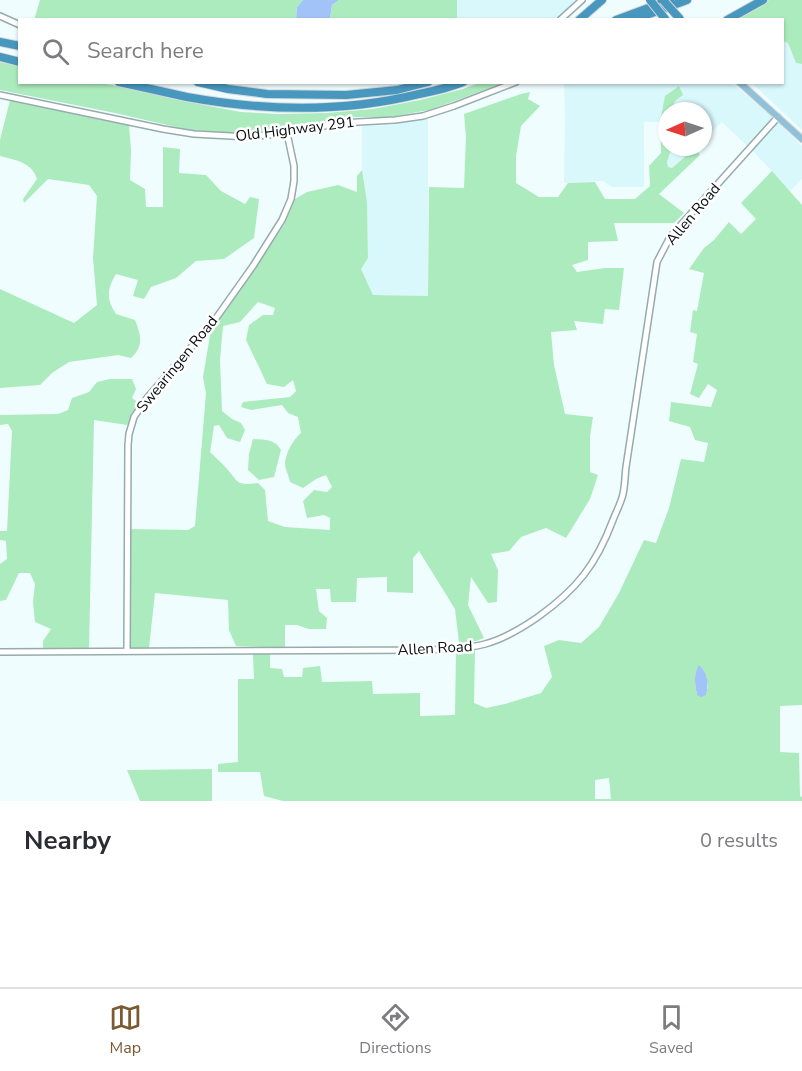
<!DOCTYPE html>
<html lang="en">
<head>
<meta charset="utf-8">
<style>
  :root { --surface:#fff; --page:#f7f7f7; --text:#2b2b33; --muted:#7c7c81; --line:#e1e1e2; --accent:#7a5a30 }
  body { margin:0; font-family:"Nunito Sans",sans-serif; background:var(--page); color:var(--text) }
  .compass { position:absolute; left:658px; top:102px; width:54px; height:54px; border-radius:50%; background:var(--surface); box-shadow:0 2px 4px #0004; rotate:267deg }
  .list { margin:0; padding:0; list-style:none }
  h2 { display:flex; justify-content:space-between; align-items:center; height:78px; margin:0; padding:0 24px; font-size:26px }
  h2 small { font-size:20px; font-weight:400; color:var(--muted) }
  .icon { flex:none; width:33px; height:33px; fill:none; stroke:currentColor; stroke-width:2; stroke-linecap:round; stroke-linejoin:round }
  .map { position:relative; flex:none; width:802px; height:801px; overflow:hidden }
  .search { position:absolute; background:var(--surface); box-shadow:0 2px 4px #0004; left:18px; right:18px; top:18px; height:66px; display:flex; align-items:center; gap:15px; box-sizing:border-box; padding:0 21px; border-radius:0px; color:var(--muted); font-size:22px }
  .sheet { height:186px; background:var(--surface) }
  nav { display:flex; justify-content:space-around; align-items:center; box-sizing:border-box; height:84px; border-top:2px solid var(--line); background:var(--surface); font-size:16px; color:var(--muted) }
  nav a { display:grid; justify-items:center; gap:3px }
  nav .on { color:var(--accent) }
  .map>svg:first-child { display:block }
</style>
</head>
<body>
<div class="map">
<svg width="802" height="801" viewBox="0 0 802 801">
  <rect width="100%" height="100%" fill="#f0fdff"/>
  <!-- built -->
  <path fill="#d8f8fc" d="M457,0h118l-10,11 -11,8 -97,1z
    M783,41l5,2 8,20 6,1v66l-50,-47 30,-1z
    M564,83h168l39,33v3l-24,27 -25,-24 -19,18v-29h-32l4,-10 7,-6 -3,-9 -14,10 -5,26h-16v65h-32l-9,-6 -39,2 1,-65z
    M428,118v178l-55,-1 -12,-26 7,-11 -1,-56 -5,-32v-44l31,-1z
    M776,124h3l23,22v33l-12,12 -38,-41z
    M672,147h24l-24,21h-4l-1,-6z"/>
  <!-- green -->
  <path fill="#acebbd" fill-rule="evenodd" d="M40,0h263l-6,7 -1,12 -262,1z
    M339,0h118v19l-127,1 2,-15z
    M769,0h33v64l-6,-1 -8,-20 -5,-2 -1,-21h-48z
    M0,62l19,4 1,16 82,1 102,22 37,7 36,2 50,-1 46,-4 47,-9 43,-11 16,-6h24l-73,27 -18,3 -22,4h-36l-86,15 -29,1 -50,-3 -74,-17 -115,-23z
    M679,86l4,9 -8,6 -4,10h-4v36h5l-5,15 1,5 4,1 23,-20 5,7 -41,39 25,19 -10,10h-60l4,18 -30,1v18l-16,5 5,7 28,-4h19l-5,42 -14,-1 -2,15 -29,-3 3,9 -26,2 3,33 11,49 28,3 -3,20v35l8,3 -8,24 -24,39 -20,-10 -25,9 -12,14 -18,3 7,16 -1,32 -9,1 -17,-26 -3,28 16,33 -8,3 -17,2 -4,-34 -36,-58 -6,7v35l-26,-1v-15l-30,1 -1,24h-25l-1,-13h-14l3,22 8,7 -1,11h-17l-12,-4h-12v23l-49,-2 -7,-16 -1,-30 -73,-7 -6,55h-18v-119l57,1 7,-4 11,-133 -3,-16 8,-48 32,-44 41,-60 11,-26 12,-7 31,-7 19,7v-16l5,-6 5,32 1,56 -7,11 12,26 55,1 1,-109 35,1 2,-51 -2,-23 57,-20 9,-2 -2,7 12,7 -19,20 -5,30v27l23,14h19l10,-14 27,-1 10,17h30l15,-13 -1,-20 12,-13 -1,-31 5,-26zM258,302l17,6 -2,7h-10l-14,10 -3,15 21,44 17,3 9,-7 3,11 -6,6 -47,5 -2,5 10,3 31,-5 6,8 10,4 3,16c-8,7 -15,19 -16,30 0,6 4,13 5,19l13,6 13,-9 10,-4 6,12 -5,5 -13,-2 -11,11 4,17 17,-3 6,3v12l-45,-3 -17,-6 -3,-31 -7,-7c-20,2 -18,2 -30,-13 -5,-6 -12,-12 -18,-18l4,-26 5,-1 8,13 13,4 5,-12 -4,-7 -9,-4 -10,-8 -2,-51 3,-34 17,-4z
    M10,100l119,25 2,25 -1,30 15,9 1,18h17v-60l17,2 -1,24 27,2 15,16 24,13 5,-7 9,2 -5,39 -30,21 -28,2 -20,17 -25,9 -7,12 -11,-3 5,-16 -22,-6c-9,15 -10,25 0,40l19,6c6,15 9,26 -4,38l-13,-3 -49,7 -17,11 -12,12 -40,3v-99l74,34 23,-18 -4,-47 4,-62 -8,-11 -41,-6 -24,24 -1,-4 14,-20c-5,-17 -22,-19 -37,-23v-16z
    M772,171l30,34v500l-22,1v46l19,1 1,43 2,1v4h-519l-19,-5 -4,-24h-42v-8l20,-2v-83h16l-1,-25h17v14l12,1 2,8h18l1,-9 17,-2 2,16 50,-1 1,13 47,-1v23l35,-1 1,-64 19,-1 -1,53 12,5 19,-4 36,-11 11,-16 -8,-31 15,-6 22,3 18,-16 20,-34 25,-53 12,3 13,-35 12,-49 23,3 4,-19 -13,-3 -5,-13 -21,-6 2,-19 40,5 6,-17 -9,-6 -9,14 -9,-4 8,-30 -5,-2 4,-28 -7,-2 3,-22 4,1 7,-38 -15,-4 15,-21 10,-8 15,-18 12,12 15,-15 -15,-16zM696,671l10,5 2,10 -2,9h-9l-2,-12zM609,778l2,21h-16v-19z
    M110,379h22l4,10 -4,9 7,5 -7,10 -5,12 -33,-5 -5,228h-46v-7l8,-12 -16,-7 -2,-20 2,-18 -5,-11h-11l-13,27 -6,1v-37l7,-5 -1,-18 -6,-1v-9h7l5,-100 -4,-7 -8,1v-10l58,-1 10,-4 4,-12 17,-6 8,-10z
    M253,439c12,1 22,0 28,11l-7,27 -15,3 -11,-10 1,-16z
    M212,769v32h-72l-13,-31z"/>
  <!-- water -->
  <path fill="#a2c3f7" d="M303,0h36l-7,5 -2,14h-34l1,-12z
    M699,665c9,9 10,18 7,30l-5,2 -4,-2c-2,-11 -4,-20 2,-30z"/>
  <g fill="none" stroke-linecap="round" stroke-linejoin="round">
    <!-- minor casing -->
    <g stroke="#96abae" stroke-width="8">
      <path id="minor" d="M0,16l20,9
        M560,20l22,-20
        M0,95l163,34 31,5 55,3 38,-4 53,-10 55,-3 28,-4 31,-10 62,-24
        M127,651l1,-206 1,-11 5,-17 13,-19 67,-77 39,-55 29,-46 9,-21 3,-18v-15l-7,-33
        M0,652l430,-2c18,-1 37,-1 55,-6 19,-5 37,-16 53,-27 39,-28 58,-52 75,-97 3,-8 8,-17 10,-26 2,-9 2,-19 3,-27l31,-205 13,-25 108,-120"/>
    </g>
    <!-- major casing -->
    <g stroke="#d7d9d9" stroke-width="8">
      <path id="major" d="M739,82l63,57"/>
    </g>
    <!-- highway casing -->
    <g stroke="#d7d9d9" stroke-width="10">
      <path id="highway" d="M579,20l23,-20
        M616,20l54,-20
        M633,20l54,-20
        M727,20l36,-20
        M0,42l20,4
        M0,57l20,5
        M119,82c23,5 45,10 68,15 77,14 155,16 232,-3 15,-3 30,-6 44,-12
        M198,82l30,7 39,5 79,1 51,-5 31,-8"/>
    </g>
    <!-- minor -->
    <use href="#minor" stroke="#fff" stroke-width="5"/>
    <!-- major -->
    <use href="#major" stroke="#91c1d9" stroke-width="6"/>
    <!-- highway -->
    <use href="#highway" stroke="#4897bf" stroke-width="8"/>
    <!-- highway-bridge casing -->
    <g stroke="#d7d9d9" stroke-width="10" stroke-linecap="butt">
      <path id="highway-bridge" d="M650,0l16,20
        M663,0l17,19"/>
    </g>
    <!-- highway-bridge -->
    <use href="#highway-bridge" stroke="#4897bf" stroke-width="8"/>
  </g>
  <g text-anchor="middle" dominant-baseline="central" stroke-width="5" stroke-linejoin="round" paint-order="stroke">
    <!-- street labels -->
    <g font-size="15" fill="#080f10" stroke="#fff">
      <text transform="translate(295 129) rotate(-7)">Old Highway 291</text>
      <text transform="translate(693 214) rotate(-50)">Allen Road</text>
      <text transform="translate(177 364) rotate(-51)">Swearingen Road</text>
      <text transform="translate(435 648) rotate(-3)">Allen Road</text>
    </g>
  </g>
</svg>
<svg class="compass" viewBox="-18 -18 36 36"><path d="M0-13l5 13h-10z" fill="#e53935"/><path d="M0 13l5-13h-10z" fill="#7c7c81"/></svg>
<div class="search"><svg class="icon" aria-label="search" viewBox="0 0 24 24"><circle cx="10" cy="10" r="6"/><path d="M15 15l6 6"/></svg>Search here</div>
</div>
<section class="sheet">
<h2>Nearby<small>0 results</small></h2>
<ul class="list">
</ul>
</section>
<nav>
<a class="on"><svg class="icon" aria-label="map" viewBox="0 0 24 24"><path d="M3 6l6-2 6 2 6-2v14l-6 2-6-2-6 2zM9 4v14M15 6v14"/></svg>Map</a>
<a><svg class="icon" aria-label="directions" viewBox="0 0 24 24"><path d="M12 3l9 9-9 9-9-9zM9 14v-3h6M13 9l2 2-2 2"/></svg>Directions</a>
<a><svg class="icon" aria-label="saved" viewBox="0 0 24 24"><path d="M7 4h10v16l-5-4-5 4z"/></svg>Saved</a>
</nav>
</body>
</html>
